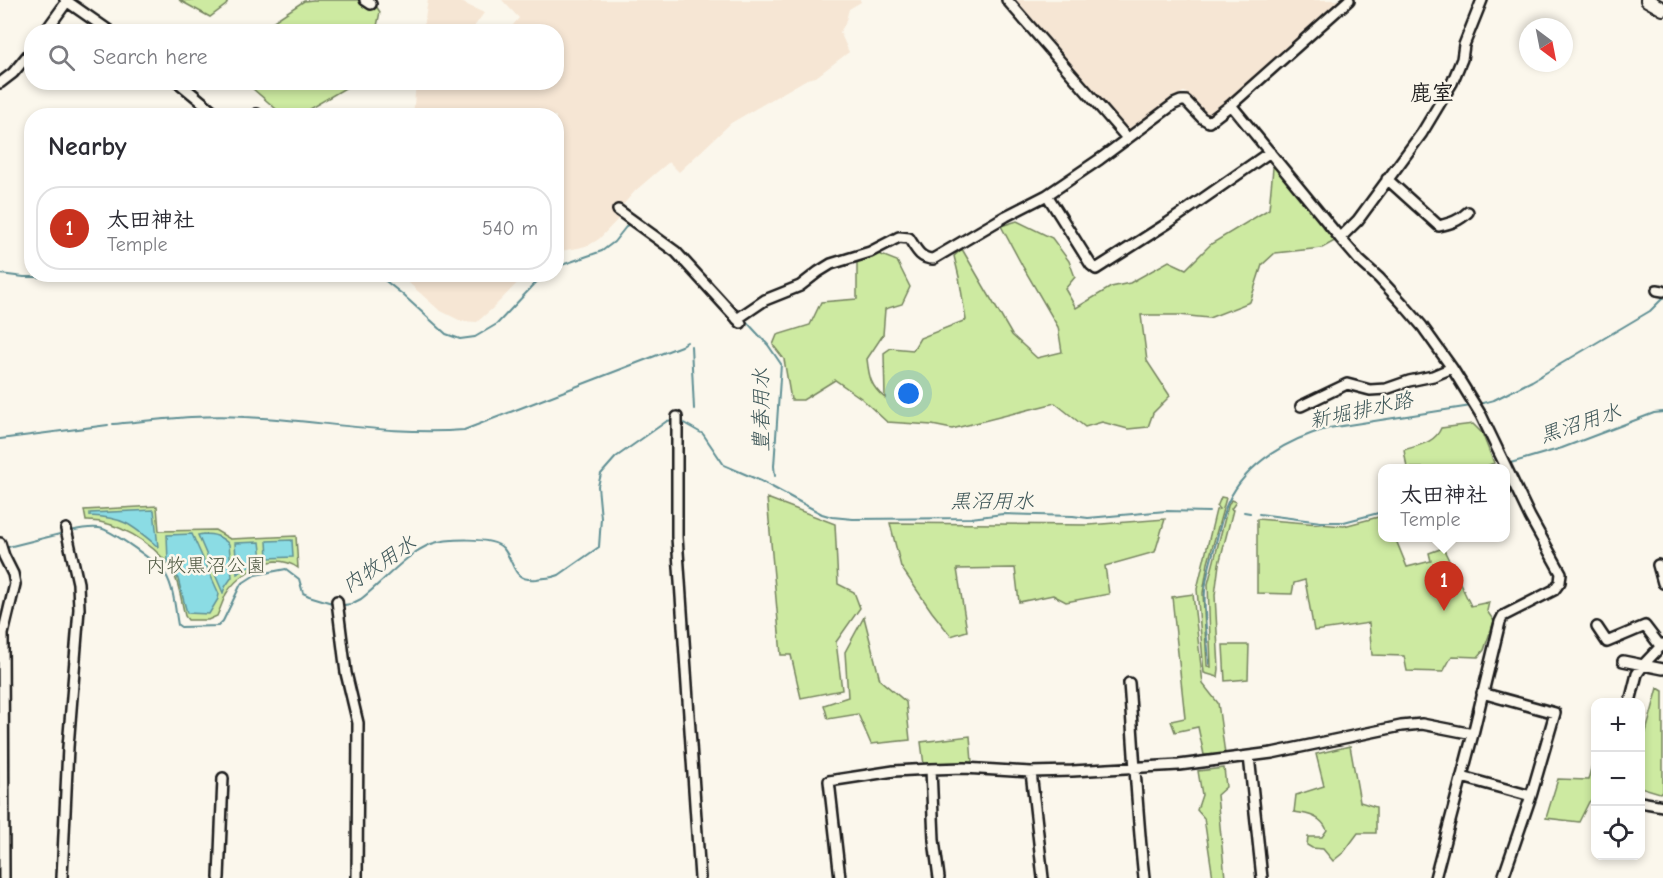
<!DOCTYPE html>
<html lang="en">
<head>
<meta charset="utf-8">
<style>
  :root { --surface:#fff; --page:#f2f2f3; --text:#2b2b33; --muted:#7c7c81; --line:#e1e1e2; --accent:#c8321e }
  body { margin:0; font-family:"Comic Neue","Klee One",sans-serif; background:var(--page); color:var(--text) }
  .controls { position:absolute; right:18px; bottom:18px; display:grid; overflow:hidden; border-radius:12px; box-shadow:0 3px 9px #0003 }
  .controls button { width:54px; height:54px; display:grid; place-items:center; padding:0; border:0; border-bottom:2px solid var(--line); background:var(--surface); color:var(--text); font:30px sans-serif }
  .compass { position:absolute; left:1519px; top:18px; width:54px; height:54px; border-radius:50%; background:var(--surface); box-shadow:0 3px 9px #0003; rotate:148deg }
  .you { position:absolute; left:909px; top:394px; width:21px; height:21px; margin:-15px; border:4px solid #fff; border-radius:50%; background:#1a73e8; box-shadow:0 0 0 9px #1a73e833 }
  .badge { display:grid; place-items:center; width:39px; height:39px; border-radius:50%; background:var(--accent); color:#fff; font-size:20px; font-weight:700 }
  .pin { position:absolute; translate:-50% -50px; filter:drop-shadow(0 2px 3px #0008) }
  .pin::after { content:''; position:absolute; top:32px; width:21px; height:18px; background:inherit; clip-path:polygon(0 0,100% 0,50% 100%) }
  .popup { position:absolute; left:1378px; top:464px; width:132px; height:78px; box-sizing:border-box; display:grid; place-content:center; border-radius:12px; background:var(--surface); filter:drop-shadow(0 2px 4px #0005); font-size:20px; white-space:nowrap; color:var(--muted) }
  .popup b { font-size:22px; color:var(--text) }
  .popup::after { content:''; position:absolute; left:50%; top:100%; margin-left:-12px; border:12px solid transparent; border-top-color:var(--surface) }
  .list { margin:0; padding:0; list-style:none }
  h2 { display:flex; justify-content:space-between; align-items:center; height:78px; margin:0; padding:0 24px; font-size:26px }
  h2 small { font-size:20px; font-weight:400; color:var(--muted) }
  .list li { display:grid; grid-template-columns:39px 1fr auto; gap:18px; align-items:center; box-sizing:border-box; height:84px; margin:0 12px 12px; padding:0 12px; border:2px solid var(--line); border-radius:24px }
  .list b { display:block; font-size:22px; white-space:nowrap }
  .list p { margin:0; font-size:20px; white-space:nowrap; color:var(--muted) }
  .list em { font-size:20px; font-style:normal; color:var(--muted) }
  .icon { flex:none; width:33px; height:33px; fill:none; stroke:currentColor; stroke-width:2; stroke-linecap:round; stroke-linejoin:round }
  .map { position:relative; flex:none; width:1663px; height:878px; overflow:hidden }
  .search { position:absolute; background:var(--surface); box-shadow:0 3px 9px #0003; left:24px; top:24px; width:540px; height:66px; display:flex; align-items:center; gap:15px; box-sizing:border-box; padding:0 21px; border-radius:24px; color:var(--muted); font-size:22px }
  .panel { position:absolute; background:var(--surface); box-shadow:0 3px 9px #0003; left:24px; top:108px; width:540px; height:174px; border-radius:24px }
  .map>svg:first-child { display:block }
</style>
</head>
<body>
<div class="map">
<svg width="1663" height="878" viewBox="0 0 1663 878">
  <rect width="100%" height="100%" fill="#fbf7ec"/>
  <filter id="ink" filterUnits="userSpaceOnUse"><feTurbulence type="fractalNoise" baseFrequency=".0167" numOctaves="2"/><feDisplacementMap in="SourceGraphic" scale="12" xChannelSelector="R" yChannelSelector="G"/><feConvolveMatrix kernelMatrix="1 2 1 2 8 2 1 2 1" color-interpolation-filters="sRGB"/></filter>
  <g filter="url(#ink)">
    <!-- built -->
    <path fill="#f6e6d4" d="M428,0h29l27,13 -13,18h-48z
      M502,0h358l1,2 -12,7 -4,15 -5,8 9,20 -33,25 -9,2 -76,44 -52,49 -10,-10 -12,10 -22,19 -21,24 5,3 -20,21 -10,6 -11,3 -18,3 -3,2 -1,-137h-143l3,-33 140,-1v-50l-48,-1 11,-13z
      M1012,0h331l-134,116 -4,-1 -20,-23h-2l-55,39h-4z
      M400,275h125l-32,33 -16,14 -16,-1 -22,-11z"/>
    <!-- green -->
    <path fill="#cdeaa1" stroke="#74835e" stroke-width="1.5" d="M179,0h49l-2,5 -16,12z
      M313,0h59l8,12 -4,19 -119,1 47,-31z
      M250,83v-1l104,1 -55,32h-16l-31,-27z
      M1274,158l66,80 -18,10 -47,5 -13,12 -12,37 -41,16 -30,-3h-38l6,46 23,35 -17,17 -5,14 -20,2 -26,-7 -17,5 -30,-24 -103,26 -20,-4 -45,-3 -26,-24 -26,-18 -32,20h-12l-7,-41 -11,-14 4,-10 33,-10 11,-23 36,-3v-43l22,-2 18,7 13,26 -8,17 -17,5 -2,26 -16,24c2,17 3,27 18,39l-1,-45 7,-5 22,2 7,-12 46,-18 -7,-43 -5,-21 8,-7 50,86 25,23 25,-6 -4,-25 -35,-60 -22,-41 16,-5 35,17 17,23 6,16 -10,12 11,19 35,-21 19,-4 39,-22 17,8 25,-25 58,-35z
      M1473,424l9,9 12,30 -12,5h-75l-3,-18c15,-5 31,-7 37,-22z
      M1221,497l5,1 -18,65 -5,30 4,73 4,1 -3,-83 20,-78 3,-6 5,2 -5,7 2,1 -14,54 -4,31 4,74 -1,8 -14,-4 -7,-84 19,-79 3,-1 -2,-2z
      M767,498l68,26 3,60 16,8 6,16 -24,34 6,48 -41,8 -10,-43h-10z
      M157,506l2,25 56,-1 15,9 66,-3 2,32c-7,-5 -14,-7 -22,-7 -18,1 -41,18 -50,33 -3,7 -6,15 -9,22l-9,4h-20l-3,-4c-4,-16 -6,-35 -15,-49 -17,-24 -54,-47 -84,-46l-2,-11z
      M1382,516v22h22l-8,2 11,27 24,-6 -2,-8 14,-5 28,58 18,-4 -2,9 7,10 -10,29 -6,7 -26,-1 -9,16 -36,-1 -3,-15 -32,-1 -3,-32 -55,8 -9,-51 -11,3 -2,11 -35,-1v-74l87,7z
      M1165,519l-10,33 -50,14 4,28 -43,8 -13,-7 -34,7 -4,-34 -58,1 10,62 -16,5 -19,-24 -31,-45 -11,-44 199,2z
      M1193,594l10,90 15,19 7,51 -21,1 -6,-28 -23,5 -4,-11 14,-3 -13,-121z
      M864,617l16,63 26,22 4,38 -39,4 -13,-30 -30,5 -4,-14 24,-8 -3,-45z
      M1223,645h26l-1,34 -23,2z
      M1658,688l5,3v100l-3,2 -20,-6 1,-37z
      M970,736l2,26 -48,3 -3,-23z
      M1350,746l10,56 16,5v26h-18l-14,19 -11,9 -10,-12 -11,-1 -5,-3 1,-8h14l5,-7c-6,-14 -19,-16 -33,-18l2,-17 28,-9 -8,-32z
      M1595,753v44l-6,5 -10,20 -33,-4 12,-39 30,1z
      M1224,768l2,19 -9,8 8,83h-12l-9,-60 -7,-8 5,-15 -4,-24z"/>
    <!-- water -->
    <path fill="#8bdce4" stroke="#5f8f94" stroke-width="1.5" d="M154,510l4,37c-25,-21 -34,-30 -68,-31v-3z
      M192,534l27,60 -1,5 -9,15 -22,-1 -9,-34 -4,-9 -6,-7 -1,-28z
      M203,534c12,0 17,2 26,10l3,33 -7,10 -2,6 -25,-58z
      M292,540l1,17 -25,1 -1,-17z
      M260,542l2,17 -25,15 -2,-31z"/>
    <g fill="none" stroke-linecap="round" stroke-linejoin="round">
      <!-- stream -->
      <path stroke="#5f8f94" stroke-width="2" d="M637,217l31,23
        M556,267l46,-16 12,-9 15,-19
        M702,273l35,38
        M0,274l24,3h44l26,-3
        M377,274l25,20 44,40 14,5 15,-2 22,-13 47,-50
        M745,320l23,25 13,19 -7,102 1,10
        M691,346l3,63
        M1479,404l15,-4 38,-19 118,-70 13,-13
        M682,422l21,12 21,31 37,16 61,33 10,3 21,2 118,-1 32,-4 70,2 15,2 78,-7 43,1
        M113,424c44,-4 88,-10 132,-7 72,3 147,19 219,13l217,-84 6,-4
        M0,439l108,-14
        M1507,464l55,-16 92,-35 9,-1
        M1496,468l4,-2
        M1244,512l6,1
        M1259,514l62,8h23l38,-10
        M71,531c8,-2 19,-4 28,-3 11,1 62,37 67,47 8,14 9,34 12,50l3,2 37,-1 5,-5 18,-37 14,-9 31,-6 13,10 4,14 6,3 23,7
        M4,548l56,-14
        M344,605l7,-1 10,-5c21,-16 46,-46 70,-55 14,-5 61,-8 72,4 13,15 8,34 34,31 7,-1 15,-1 22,-4l40,-28 2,-29 -3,-32 3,-12 15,-17 51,-36 6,-1
        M1209,664c-1,-22 -6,-52 -4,-73 1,-15 6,-31 10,-45 4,-15 7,-31 13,-44 19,-40 61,-63 101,-74l142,-22"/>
      <!-- minor casing -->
      <g stroke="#1c1c1c" stroke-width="14">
        <path id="minor" d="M65,0l46,32
          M365,0l6,4
          M1007,0l120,138
          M45,32l23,-32
          M178,82l41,34
          M0,83l13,-10 19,-23
          M1231,105l109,133 19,22 20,18 24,26 19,22 30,42 29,47 49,102 31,56 -1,9 -6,8 -51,26 -3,6 -27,112 -38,144
          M256,116l1,-2
          M1387,179l52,47c12,-3 20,-5 29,-14
          M1047,195l44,70 5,4 72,-46 102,-71
          M618,210l58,42 65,71
          M1340,238l18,-18 64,-87 30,-50 10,-24 2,-14 18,-45
          M1657,290l6,1
          M737,319l28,-19 35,-14 18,-14 13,-8 39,-12 29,-15 10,1c7,11 11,21 24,21l73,-43 41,-21 53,-36 74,-55 7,-3h5l16,17 7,4 22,-17 118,-105
          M1301,406l46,-22 23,6 16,-1 23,-8 24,-5 19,-8
          M677,417v120l23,341
          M0,543l4,13 9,18 2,10 -12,50 1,244
          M1658,565l5,18
          M337,601l9,72 12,50 -1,155
          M1597,627l10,15 38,-16 16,21
          M1623,661l40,8
          M1129,683c5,65 8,130 15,195
          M1482,693l73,20 -24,83 -28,82
          M1630,702l7,-28 7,-10 19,-20
          M1249,756l13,122
          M931,769l3,71 5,38
          M1031,772l12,106
          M1462,777l69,19
          M1640,802l23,4
          M62,878l6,-131 11,-138 -1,-26 -12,-54
          M219,878l4,-100
          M840,878l-11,-97 65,-10 37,-2 33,-1 67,4 41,-1 107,-6 93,-12 129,-27 21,-2 51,10"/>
      </g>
      <!-- major casing -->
      <g stroke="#1c1c1c" stroke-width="16">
        <path id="major" d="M1647,0l16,9"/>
      </g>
      <!-- minor -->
      <use href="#minor" stroke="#fbf7ec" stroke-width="9"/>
      <!-- major -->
      <use href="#major" stroke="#fbf7ec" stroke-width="12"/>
    </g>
  </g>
  <g text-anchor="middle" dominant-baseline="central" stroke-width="5" stroke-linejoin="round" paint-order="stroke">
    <!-- park labels -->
    <g font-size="20" fill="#515a44" stroke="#fbf7ec">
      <text x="206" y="565">内牧黒沼公園</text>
    </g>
    <!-- water labels -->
    <g font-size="21" font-style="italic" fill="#3d5658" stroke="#fbf7ec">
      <text transform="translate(761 410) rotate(-90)">豊春用水</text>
      <text transform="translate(1361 410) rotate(-12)">新堀排水路</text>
      <text transform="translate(1580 423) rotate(-18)">黒沼用水</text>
      <text x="992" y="501">黒沼用水</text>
      <text transform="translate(379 564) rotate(-34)">内牧用水</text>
    </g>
    <!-- quarter labels -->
    <g font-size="22" font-weight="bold" fill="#1c1c1c" stroke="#fbf7ec">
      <text x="1432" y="93">鹿室</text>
    </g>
  </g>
</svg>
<div class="controls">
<button>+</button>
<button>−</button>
<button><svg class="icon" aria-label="locate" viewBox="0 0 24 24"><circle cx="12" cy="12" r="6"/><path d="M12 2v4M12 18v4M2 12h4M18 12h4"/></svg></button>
</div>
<svg class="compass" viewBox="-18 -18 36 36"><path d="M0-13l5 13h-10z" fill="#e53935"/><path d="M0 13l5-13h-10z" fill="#7c7c81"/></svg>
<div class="you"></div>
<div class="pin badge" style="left:1444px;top:611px">1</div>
<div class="popup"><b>太田神社</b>Temple</div>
<div class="search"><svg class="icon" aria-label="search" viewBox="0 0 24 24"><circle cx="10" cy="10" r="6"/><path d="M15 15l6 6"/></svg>Search here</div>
<section class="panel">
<h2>Nearby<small></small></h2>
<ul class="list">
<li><span class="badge">1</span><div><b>太田神社</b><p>Temple</p></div><em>540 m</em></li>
</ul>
</section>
</div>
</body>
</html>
